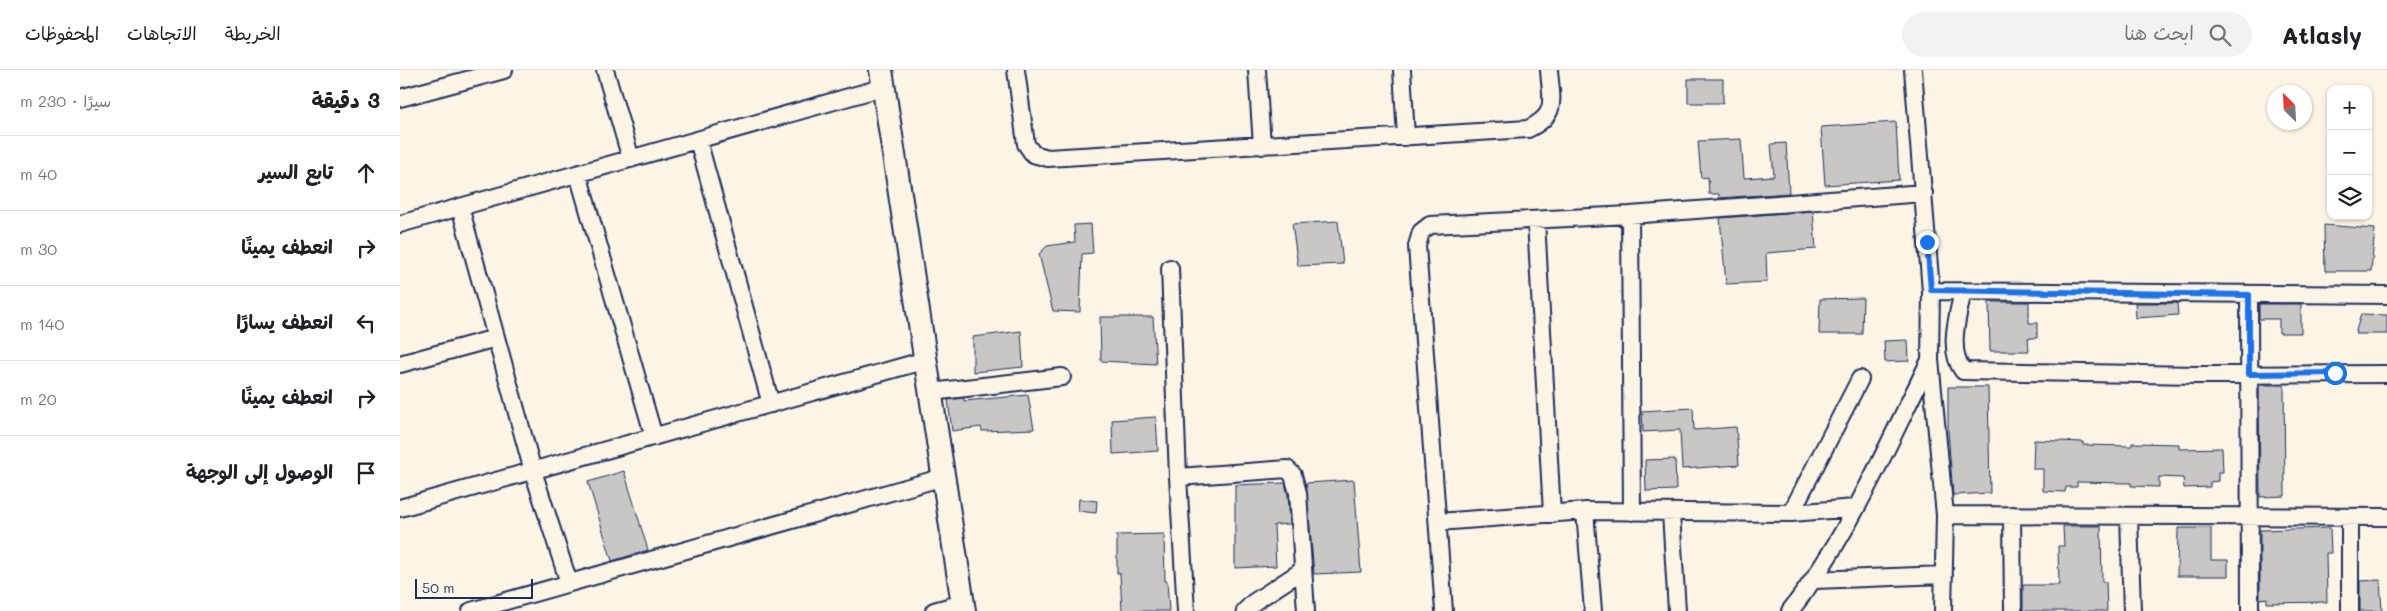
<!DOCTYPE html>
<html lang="ar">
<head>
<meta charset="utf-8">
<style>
  :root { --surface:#fff; --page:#f2f2f2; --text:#202124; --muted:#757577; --line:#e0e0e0 }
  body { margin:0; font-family:Mali,"Playpen Sans Arabic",sans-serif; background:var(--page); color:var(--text); direction:rtl }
  .controls { position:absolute; right:15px; top:15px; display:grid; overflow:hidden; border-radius:10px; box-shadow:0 1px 4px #0004 }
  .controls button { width:45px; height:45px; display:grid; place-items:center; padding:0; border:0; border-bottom:1px solid var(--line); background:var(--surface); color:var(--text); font:25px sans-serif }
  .compass { position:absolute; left:1867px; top:15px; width:45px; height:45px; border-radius:50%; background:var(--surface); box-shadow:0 1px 4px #0004; rotate:336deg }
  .scale { position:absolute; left:15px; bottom:12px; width:118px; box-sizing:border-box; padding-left:5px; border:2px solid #1b2f5e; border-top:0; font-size:14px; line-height:18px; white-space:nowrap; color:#1b2f5e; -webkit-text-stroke:4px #fcf5e5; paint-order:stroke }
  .stop { position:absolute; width:15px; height:15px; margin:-11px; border:4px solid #1a73e8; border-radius:50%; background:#fff }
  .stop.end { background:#1a73e8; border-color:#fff; box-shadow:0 1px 5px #0008 }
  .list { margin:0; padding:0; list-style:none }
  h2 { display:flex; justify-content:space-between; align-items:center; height:65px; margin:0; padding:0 20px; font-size:21px }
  h2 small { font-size:16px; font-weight:400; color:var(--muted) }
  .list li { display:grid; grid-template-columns:32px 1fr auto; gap:15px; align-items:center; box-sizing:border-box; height:75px; padding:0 20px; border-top:1px solid var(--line) }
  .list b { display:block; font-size:19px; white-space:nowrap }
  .list em { font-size:16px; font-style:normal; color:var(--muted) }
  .icon { flex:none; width:28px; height:28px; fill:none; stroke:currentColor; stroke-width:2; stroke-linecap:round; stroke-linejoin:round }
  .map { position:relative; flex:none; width:1987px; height:541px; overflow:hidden; direction:ltr }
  header { display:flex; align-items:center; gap:30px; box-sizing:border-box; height:70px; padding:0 25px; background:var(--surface); border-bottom:1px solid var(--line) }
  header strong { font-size:24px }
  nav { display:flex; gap:28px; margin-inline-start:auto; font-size:18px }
  .search { width:350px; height:45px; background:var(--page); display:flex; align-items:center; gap:12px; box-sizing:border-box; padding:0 18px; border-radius:28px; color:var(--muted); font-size:19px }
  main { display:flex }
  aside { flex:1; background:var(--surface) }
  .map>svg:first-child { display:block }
</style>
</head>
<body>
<header>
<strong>Atlasly</strong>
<div class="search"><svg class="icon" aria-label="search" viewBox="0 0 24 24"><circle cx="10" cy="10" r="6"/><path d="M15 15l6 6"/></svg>ابحث هنا</div>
<nav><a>الخريطة</a><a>الاتجاهات</a><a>المحفوظات</a></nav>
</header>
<main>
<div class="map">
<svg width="1987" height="541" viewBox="0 0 1987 541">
  <rect width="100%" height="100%" fill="#fcf5e5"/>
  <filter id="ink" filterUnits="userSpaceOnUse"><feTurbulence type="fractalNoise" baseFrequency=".02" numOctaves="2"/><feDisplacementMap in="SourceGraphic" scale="10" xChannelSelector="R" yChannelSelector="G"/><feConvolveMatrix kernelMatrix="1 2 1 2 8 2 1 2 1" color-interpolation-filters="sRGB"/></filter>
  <g filter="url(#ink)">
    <!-- building -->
    <path fill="#c8c7c6" stroke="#1b2f5e" d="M1288,9h35v24h-35z
      M1496,52l3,58 -74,5 -4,-58z
      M1341,69l3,39 30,-2 -3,-32 15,-1 3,50 -70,5v-4h-10l-1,-17 -7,1 -3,-37z
      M1413,141l3,38 -50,4 1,29 -41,2 -6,-66z
      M938,151l5,43 -45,2 -6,-42z
      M691,154l2,29 -11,1 -2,58 -27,-1 -14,-57 8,-8 28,-4 -1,-17z
      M1924,155l51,4 -4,42h-46z
      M1463,228l-1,36h-43l1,-35z
      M1589,232h40v21h8v15h-9l1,13h-39z
      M1735,233h42l1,12 -42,3z
      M1859,234h42v29h-22v-14h-20z
      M1961,244l26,1v19h-32z
      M700,247h53l3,47 -55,-3z
      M621,261l2,36 -50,5v-35z
      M1508,270l1,21 -24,1 -1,-21z
      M1859,315h25l1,111 -25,1z
      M1548,317h40l2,106 -37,2 -5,-64z
      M628,325l6,34 -52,2 -1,-4 -29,4 -4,-31 16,-2v3z
      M1293,338l1,22 42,-3 3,38 -57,4 -2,-39 -37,2 -1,-21z
      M756,347l2,34 -45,3 -1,-34z
      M1634,370l49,2v3l49,1v-3l47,1v5l43,-1 1,24h-5v9l-8,1v5l-26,1 -1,-10 -24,-1v10l-28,-1v-3l-54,-1v5h-11l-1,5 -22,-1v-22h-10z
      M1275,389l1,31 -30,1 -1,-31z
      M224,401l24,79 -36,11 -24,-79z
      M954,410l7,92 -47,2 -8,-91z
      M885,413l3,12 2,29 -16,1 2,41 -41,2v-83z
      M679,429l18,2 -1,12 -18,-2z
      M1663,456h38l1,56h4l1,29h-84v-26h36l-1,-39h6z
      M1778,458h33v32h17v16h-51z
      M1930,458l1,25h-5l1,49 -60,1v-5l-7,1v-69z
      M764,464l1,47h2l2,30h-47l-2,-38h-3v-38z
      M1980,510l2,31h-22v-30z"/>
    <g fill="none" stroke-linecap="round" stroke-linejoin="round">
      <!-- street casing -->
      <g stroke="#1b2f5e" stroke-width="20">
        <path id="street" d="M205,0l26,89
          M616,0l10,74 7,10 15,4 480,-29c31,-15 23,-29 21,-59
          M857,0l5,76
          M1002,0l4,67
          M1513,0l18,221 -1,69 15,155 -2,96
          M0,28l104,-28
          M298,70l73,264
          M178,104l76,263
          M60,137l73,264 36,112
          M1230,145l2,297
          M1136,150l16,294
          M0,154l484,-137
          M770,198l8,209 8,134
          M1531,221l456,4
          M1563,221c-5,24 -16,59 0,80l235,4 189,-1
          M1849,225l1,316
          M0,294l96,-26
          M531,322l131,-15
          M778,407l109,-8 6,6 5,18 8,118
          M0,438l526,-148
          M1185,441l8,100
          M1271,443l6,98
          M1391,443l69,-134
          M1545,445l442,2
          M1612,445l1,96
          M1729,446l3,95
          M1038,452l147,-11 206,2 64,-5
          M1415,510l129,-5
          M71,541l473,-134
          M534,541l29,-8
          M845,541l9,-9 49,-32
          M1044,541l-27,-365 4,-14 9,-7 200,-10 294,-22
          M1390,541c59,-74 97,-166 140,-251
          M1950,541v-93"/>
      </g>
      <!-- secondary casing -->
      <g stroke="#1b2f5e" stroke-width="26">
        <path id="secondary" d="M481,0l83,541"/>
      </g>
      <!-- street -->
      <use href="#street" stroke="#fcf5e5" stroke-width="16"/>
      <!-- secondary -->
      <use href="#secondary" stroke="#fcf5e5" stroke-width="22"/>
    </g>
  </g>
  <g fill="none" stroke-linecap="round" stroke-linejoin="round" filter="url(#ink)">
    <!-- route -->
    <path stroke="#1a73e8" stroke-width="6" d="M1527,172l4,48 318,5v79l86,-1"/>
  </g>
</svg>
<div class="controls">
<button>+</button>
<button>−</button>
<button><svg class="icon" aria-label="layers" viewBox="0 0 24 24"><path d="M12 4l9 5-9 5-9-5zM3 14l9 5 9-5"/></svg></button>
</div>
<svg class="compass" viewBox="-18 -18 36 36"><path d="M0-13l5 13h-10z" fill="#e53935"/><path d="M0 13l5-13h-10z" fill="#757577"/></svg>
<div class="scale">50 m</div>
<div class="stop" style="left:1935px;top:303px"></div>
<div class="stop end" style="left:1527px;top:172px"></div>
</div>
<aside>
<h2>3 دقيقة<small>سيرًا · 230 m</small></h2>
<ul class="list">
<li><svg class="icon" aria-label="ahead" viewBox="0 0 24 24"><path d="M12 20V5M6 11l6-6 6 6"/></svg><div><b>تابع السير</b></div><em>40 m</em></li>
<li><svg class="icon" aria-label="right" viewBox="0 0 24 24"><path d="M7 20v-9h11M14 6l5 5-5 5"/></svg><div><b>انعطف يمينًا</b></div><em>30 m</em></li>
<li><svg class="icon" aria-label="left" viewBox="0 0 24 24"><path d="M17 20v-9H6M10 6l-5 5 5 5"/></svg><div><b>انعطف يسارًا</b></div><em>140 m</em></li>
<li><svg class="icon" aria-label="right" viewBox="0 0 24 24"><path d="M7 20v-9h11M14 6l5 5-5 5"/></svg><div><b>انعطف يمينًا</b></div><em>20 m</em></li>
<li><svg class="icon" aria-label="arrive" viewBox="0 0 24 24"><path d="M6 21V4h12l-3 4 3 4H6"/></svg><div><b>الوصول إلى الوجهة</b></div></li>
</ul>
</aside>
</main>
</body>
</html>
